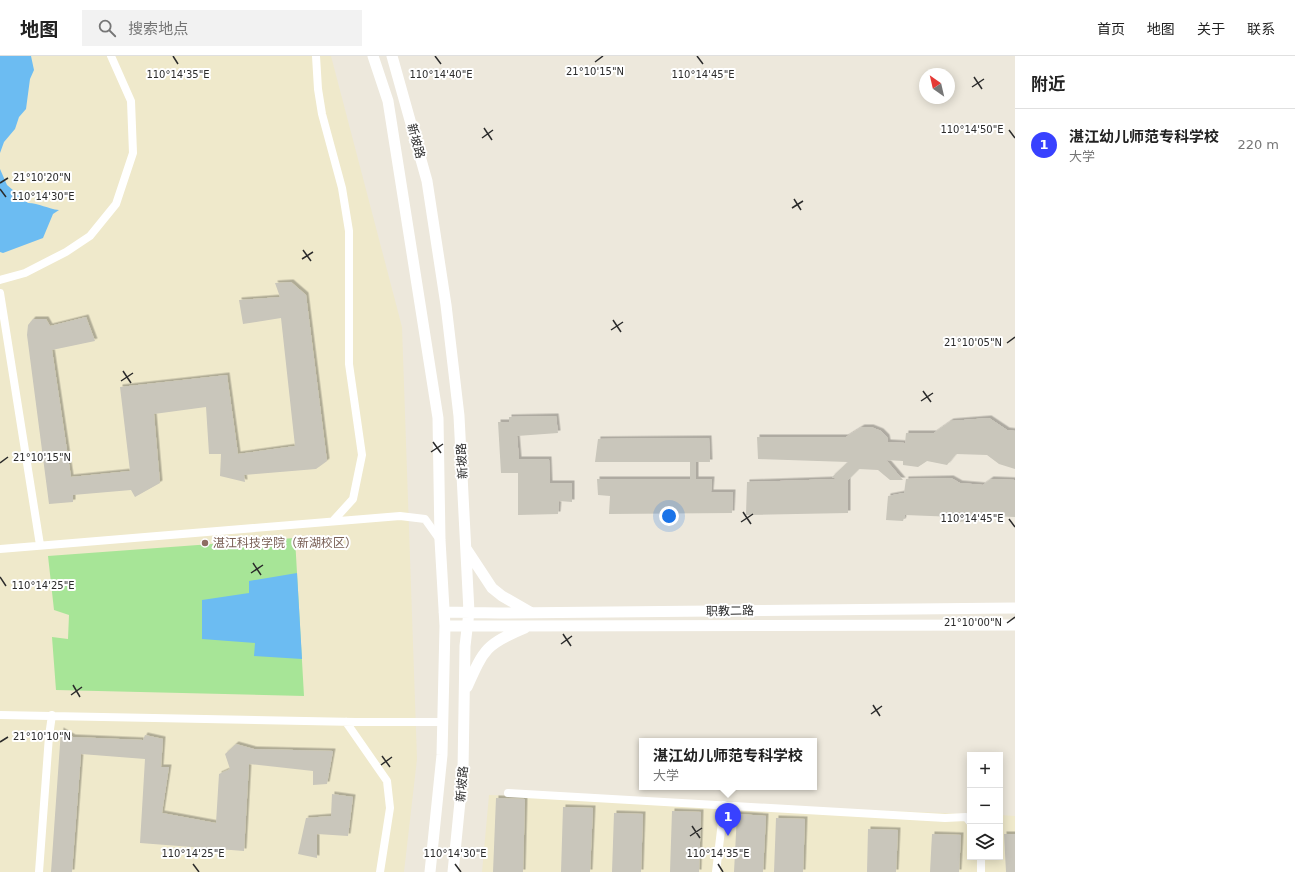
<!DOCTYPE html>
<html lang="zh">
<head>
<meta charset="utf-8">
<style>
  :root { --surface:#fff; --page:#f2f2f2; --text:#222; --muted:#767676; --line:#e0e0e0; --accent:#3841ff }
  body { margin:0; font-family:"DejaVu Sans","Noto Sans SC",sans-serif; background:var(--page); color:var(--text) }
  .controls { position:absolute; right:12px; bottom:12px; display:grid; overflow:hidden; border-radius:0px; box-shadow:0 2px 10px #0003 }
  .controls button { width:36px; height:36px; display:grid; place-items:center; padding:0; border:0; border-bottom:1px solid var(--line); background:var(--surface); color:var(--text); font:20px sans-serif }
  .compass { position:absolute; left:919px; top:12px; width:36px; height:36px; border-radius:50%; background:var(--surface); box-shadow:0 2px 10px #0003; rotate:326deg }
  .you { position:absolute; left:669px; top:460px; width:14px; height:14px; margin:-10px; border:3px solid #fff; border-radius:50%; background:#1a73e8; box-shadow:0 0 0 6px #1a73e833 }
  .badge { display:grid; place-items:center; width:26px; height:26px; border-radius:50%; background:var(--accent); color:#fff; font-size:13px; font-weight:700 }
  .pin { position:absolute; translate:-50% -33px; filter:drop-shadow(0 1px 2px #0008) }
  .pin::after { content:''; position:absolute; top:21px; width:14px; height:12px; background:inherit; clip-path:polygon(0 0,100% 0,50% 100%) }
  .popup { position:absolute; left:639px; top:682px; width:178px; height:52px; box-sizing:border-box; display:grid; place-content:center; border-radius:0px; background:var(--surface); filter:drop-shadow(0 1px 3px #0005); font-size:13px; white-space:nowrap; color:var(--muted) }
  .popup b { font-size:15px; color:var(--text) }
  .popup::after { content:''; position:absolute; left:50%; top:100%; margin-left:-8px; border:8px solid transparent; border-top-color:var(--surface) }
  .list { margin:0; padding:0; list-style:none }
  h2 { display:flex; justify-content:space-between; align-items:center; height:52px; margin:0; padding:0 16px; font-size:17px }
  h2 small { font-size:13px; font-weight:400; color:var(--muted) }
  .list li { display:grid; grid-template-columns:26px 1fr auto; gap:12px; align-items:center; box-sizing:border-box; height:72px; padding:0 16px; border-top:1px solid var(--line) }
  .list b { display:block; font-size:15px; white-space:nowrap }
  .list p { margin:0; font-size:13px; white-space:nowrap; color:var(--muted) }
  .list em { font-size:13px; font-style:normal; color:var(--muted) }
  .icon { flex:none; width:22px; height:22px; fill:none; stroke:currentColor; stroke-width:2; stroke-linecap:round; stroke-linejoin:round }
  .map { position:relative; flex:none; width:1015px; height:816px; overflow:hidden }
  header { display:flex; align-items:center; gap:24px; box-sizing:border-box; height:56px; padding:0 20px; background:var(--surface); border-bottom:1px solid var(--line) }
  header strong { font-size:19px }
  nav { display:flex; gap:22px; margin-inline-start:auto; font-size:14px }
  .search { width:280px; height:36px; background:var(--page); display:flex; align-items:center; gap:10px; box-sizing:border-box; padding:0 14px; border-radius:0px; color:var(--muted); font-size:15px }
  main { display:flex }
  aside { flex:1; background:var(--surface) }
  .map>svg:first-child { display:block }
</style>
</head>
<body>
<header>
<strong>地图</strong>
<div class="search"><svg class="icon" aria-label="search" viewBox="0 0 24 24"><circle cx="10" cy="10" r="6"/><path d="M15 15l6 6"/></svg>搜索地点</div>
<nav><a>首页</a><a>地图</a><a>关于</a><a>联系</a></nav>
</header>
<main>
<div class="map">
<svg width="1015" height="816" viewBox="0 0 1015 816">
  <defs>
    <filter id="shadow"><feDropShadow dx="2.5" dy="-2.5" stdDeviation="0" flood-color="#0004"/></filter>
  </defs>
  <rect width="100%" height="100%" fill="#ede8dc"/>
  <!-- education -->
  <path fill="#efe9cb" d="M0,0h331l71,271 15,432 -13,113h-404z
    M489,739l481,19v43h30v-42l15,1v56h-533z"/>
  <!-- green -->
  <path fill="#a7e597" d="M295,482l9,158 -248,-6 -4,-53 16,2 1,-24 -15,-5 -6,-54z"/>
  <!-- water -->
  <path fill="#6cbcf2" d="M0,0h31l3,14 -4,9 -4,30 -7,8 -4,12 -11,13 -4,11z
    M0,113l7,16 21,18c11,0 20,6 31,7l-6,4 -10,24 -40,15 -3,-1z
    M297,517l5,86 -48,-3 1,-13 -53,-4v-39l47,-7v-12z"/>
  <!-- building -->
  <path fill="#c9c6bb" filter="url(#shadow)" d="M291,226l15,13 21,166 -11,8 -72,6 1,7 -25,-6 1,-22h-12l-3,-47 -52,7 6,69 -25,14 -4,-7 -58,5v7l-24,2 -22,-169 1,-10 5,-6h13l4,7 36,-9 9,24 -43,9 19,127 59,-6 -10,-84 107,-12 11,79 57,-8 -14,-128 -38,6 -4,-24 41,-3 -5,-14z
    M556,360l2,17 -41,3 2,23h30l1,24h22v19l-13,-1 -1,13 -40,1v-42h-17l-3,-51h11v-5z
    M989,362l18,12 8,1v38l-16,-5 -12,-9 -31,-1 -9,11 -20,-4 -9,6 -15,-2v-4l-17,-1 17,20h-13l-12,-10 -19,-1 -11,11v33l-102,2 1,-33 90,-3 -5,-2 16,-15 -90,-3 -1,-22h89l16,-10h9l10,4 6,6 1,5 17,1 1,-10h28l17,-12z
    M709,382l1,24h-14v17h16l-1,13h22l-1,21 -123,1 1,-18 -12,-1 -1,-16h93v-17h-95l3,-23z
    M951,422l9,5 23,2 8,-6 24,1v37l-27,-1 -1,4 -29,2 -2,-5 -51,-2 -2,6 -17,-1 2,-24 16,-3 2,-14z
    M61,674l12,7 70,3 2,-5 18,4 -2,28h8l-7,46 54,10 3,-49 11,-5 -5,-15 11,-10 18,5 79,2 -6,33 -14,1v-14l-64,-7 -5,87 -104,-8 5,-84 -64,-5 -9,118h-21z
    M332,738l21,3 -5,39 -31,-2v24l-19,-4 8,-36 25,-2z
    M496,742l29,1 -2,73h-30z
    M563,751l30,1 -3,64h-29z
    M672,755l29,1 -2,60h-29z
    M614,757l29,1 -2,58h-29z
    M737,758l29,2 -3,56h-29z
    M776,762l29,1 -2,53h-29z
    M868,773l30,1 -2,42h-29z
    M932,778l29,1 -2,37h-29z
    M1004,778h11v38h-9z"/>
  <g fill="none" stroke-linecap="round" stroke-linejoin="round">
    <!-- street -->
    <path stroke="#fff" stroke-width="8" d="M316,0l2,33 4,25 20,74 7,43v133l13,91 -9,44 -20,22
      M0,224l25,-7 41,-21 24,-16 26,-32 17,-51 -2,-52 -20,-45
      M0,237l40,252
      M0,493l400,-33 25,3 15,21
      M0,659l356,7h86
      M346,666l41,59 3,27 -10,64
      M508,737l437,25 21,-1 4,5
      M981,801v15
      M39,816l10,-136 3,-21
      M716,816l8,-67"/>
    <!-- secondary -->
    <path stroke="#fff" stroke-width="11" d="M373,0l15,45 50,317 2,122 5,86 -3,129 -12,117
      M392,0l35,125 19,124 13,111 10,196 -4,34 -2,125 -10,101
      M467,494l25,38 10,8 28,16
      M444,556l55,1 516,-5
      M445,570l570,-1
      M467,631c17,-38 19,-43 58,-59"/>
  </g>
  <!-- ticks -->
  <path fill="none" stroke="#2b2b2b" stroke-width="1.5" d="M173,0l5,8M435,0l6,8M697,0l6,8M595,6l8,-6M974,21l8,12M972,31l12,-8M484,72l8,12M1009,74l6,8M482,82l11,-8M0,127l8,-5M0,133l6,8M794,143l7,11M792,152l11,-7M303,194l8,11M302,203l11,-7M613,264l8,12M611,274l12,-8M1007,287l8,-6M123,315l8,12M121,325l12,-8M923,335l8,11M921,345l12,-8M433,386l8,11M431,396l12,-8M0,407l8,-6M743,456l8,12M1009,463l6,8M741,466l12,-8M253,507l8,12M251,517l12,-8M0,521l6,9M1007,567l8,-6M563,578l8,12M561,588l11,-8M73,629l7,12M71,639l11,-8M873,649l7,11M871,658l11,-8M0,686l8,-5M382,700l8,11M381,709l11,-8M692,770l8,12M690,780l12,-8M193,808l6,8M455,808l6,8M718,808l5,8"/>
  <!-- markers -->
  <circle fill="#8d6e63" stroke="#fff" stroke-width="1.5" cx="205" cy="487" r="4"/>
  <g text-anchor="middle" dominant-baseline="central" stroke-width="4" stroke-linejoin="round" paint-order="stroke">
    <!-- street labels -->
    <g font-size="12" fill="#2b2b2b" stroke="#fff">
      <text transform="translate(416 85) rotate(75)">新坡路</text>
      <text transform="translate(462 405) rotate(-93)">新坡路</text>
      <text transform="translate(730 555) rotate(-1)">职教二路</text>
      <text transform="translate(462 728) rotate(-85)">新坡路</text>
    </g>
    <!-- education labels -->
    <g font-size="12" fill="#785e54" stroke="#fff" text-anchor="start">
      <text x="213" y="487">湛江科技学院（新湖校区）</text>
    </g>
  </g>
  <g font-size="10" text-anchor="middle" fill="#2b2b2b" stroke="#fff" stroke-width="4" stroke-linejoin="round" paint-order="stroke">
    <text x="595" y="19">21°10'15"N</text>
    <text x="178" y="22">110°14'35"E</text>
    <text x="441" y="22">110°14'40"E</text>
    <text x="703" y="22">110°14'45"E</text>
    <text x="972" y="77">110°14'50"E</text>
    <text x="42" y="125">21°10'20"N</text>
    <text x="43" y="144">110°14'30"E</text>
    <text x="973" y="290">21°10'05"N</text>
    <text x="42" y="405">21°10'15"N</text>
    <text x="972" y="466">110°14'45"E</text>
    <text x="43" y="533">110°14'25"E</text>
    <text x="973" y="570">21°10'00"N</text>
    <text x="42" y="684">21°10'10"N</text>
    <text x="193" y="801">110°14'25"E</text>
    <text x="455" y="801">110°14'30"E</text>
    <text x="718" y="801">110°14'35"E</text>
  </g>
</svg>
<div class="controls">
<button>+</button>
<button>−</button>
<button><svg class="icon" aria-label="layers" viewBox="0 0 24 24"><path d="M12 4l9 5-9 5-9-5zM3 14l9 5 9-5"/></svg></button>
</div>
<svg class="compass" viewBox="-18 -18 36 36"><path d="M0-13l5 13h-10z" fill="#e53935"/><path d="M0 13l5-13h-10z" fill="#767676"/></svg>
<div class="you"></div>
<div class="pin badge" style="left:728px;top:780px">1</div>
<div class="popup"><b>湛江幼儿师范专科学校</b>大学</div>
</div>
<aside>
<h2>附近<small></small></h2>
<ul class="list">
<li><span class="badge">1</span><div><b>湛江幼儿师范专科学校</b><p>大学</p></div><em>220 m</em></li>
</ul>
</aside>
</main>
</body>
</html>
